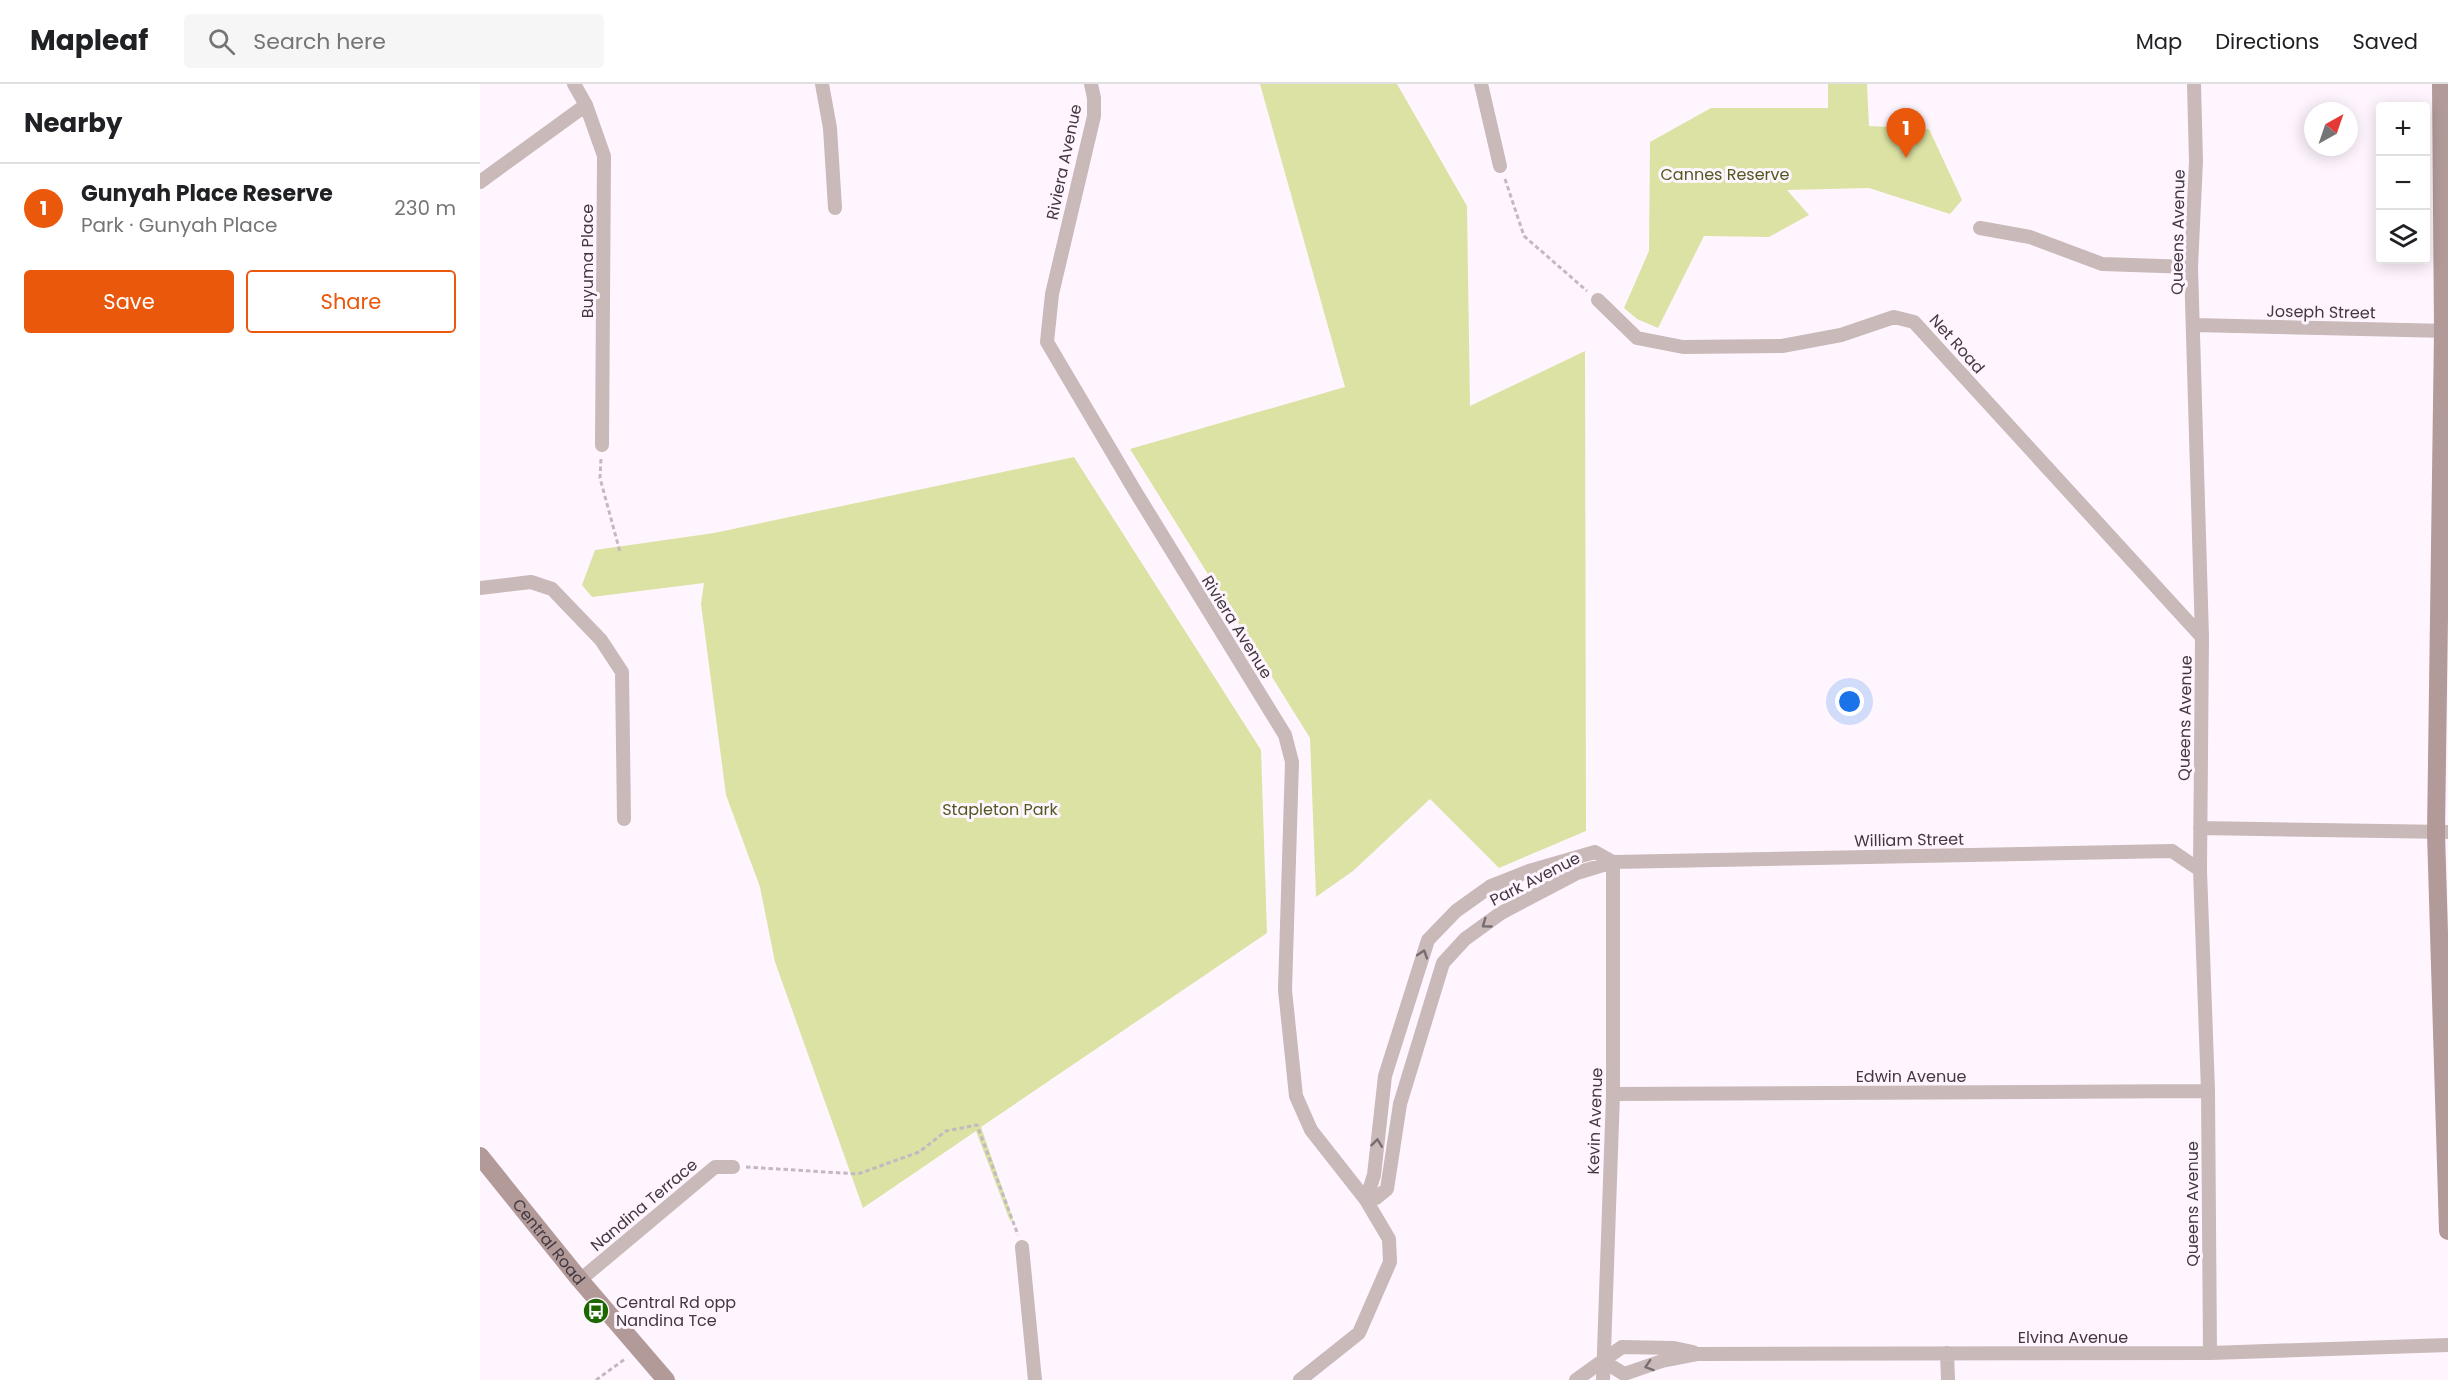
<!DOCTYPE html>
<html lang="en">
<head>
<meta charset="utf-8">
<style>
  :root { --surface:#fff; --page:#f6f6f6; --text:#202124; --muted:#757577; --line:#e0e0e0; --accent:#ea580c }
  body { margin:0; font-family:Poppins,sans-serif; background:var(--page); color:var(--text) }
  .controls { position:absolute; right:18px; top:18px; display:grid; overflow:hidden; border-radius:6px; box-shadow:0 3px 15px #0003 }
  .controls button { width:54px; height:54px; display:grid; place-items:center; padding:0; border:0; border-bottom:2px solid var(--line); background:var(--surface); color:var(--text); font:30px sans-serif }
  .compass { position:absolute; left:1824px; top:18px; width:54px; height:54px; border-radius:50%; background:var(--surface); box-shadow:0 3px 15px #0003; rotate:40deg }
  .you { position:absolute; left:1370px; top:618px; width:21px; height:21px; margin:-15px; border:4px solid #fff; border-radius:50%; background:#1a73e8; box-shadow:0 0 0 9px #1a73e833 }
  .badge { display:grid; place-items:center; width:39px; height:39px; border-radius:50%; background:var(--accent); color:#fff; font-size:20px; font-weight:700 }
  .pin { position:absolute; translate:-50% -50px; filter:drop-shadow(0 2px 3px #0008) }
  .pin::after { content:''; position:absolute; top:32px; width:21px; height:18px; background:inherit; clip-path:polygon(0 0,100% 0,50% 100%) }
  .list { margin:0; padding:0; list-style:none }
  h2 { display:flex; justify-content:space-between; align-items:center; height:78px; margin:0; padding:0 24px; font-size:26px }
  h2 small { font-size:20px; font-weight:400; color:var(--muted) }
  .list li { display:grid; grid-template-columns:39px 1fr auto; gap:18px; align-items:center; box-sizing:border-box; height:90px; padding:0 24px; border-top:2px solid var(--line) }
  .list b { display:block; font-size:22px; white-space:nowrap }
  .list p { margin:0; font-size:20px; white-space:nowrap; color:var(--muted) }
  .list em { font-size:20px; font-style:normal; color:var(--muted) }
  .actions { display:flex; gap:12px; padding:18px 24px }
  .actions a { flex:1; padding:14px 0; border:2px solid var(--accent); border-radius:6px; text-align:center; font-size:21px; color:var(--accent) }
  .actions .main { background:var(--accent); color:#fff }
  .icon { flex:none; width:33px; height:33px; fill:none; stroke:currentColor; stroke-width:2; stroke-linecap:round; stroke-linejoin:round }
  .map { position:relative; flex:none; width:1968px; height:1296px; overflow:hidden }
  header { display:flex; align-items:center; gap:36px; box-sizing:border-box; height:84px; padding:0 30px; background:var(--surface); border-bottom:2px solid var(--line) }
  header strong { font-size:28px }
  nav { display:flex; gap:33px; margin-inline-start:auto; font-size:21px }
  .search { width:420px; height:54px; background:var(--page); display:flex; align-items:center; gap:15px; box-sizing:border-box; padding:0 21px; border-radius:6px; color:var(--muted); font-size:22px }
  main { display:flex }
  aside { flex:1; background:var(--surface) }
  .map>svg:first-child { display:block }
</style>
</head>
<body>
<header>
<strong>Mapleaf</strong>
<div class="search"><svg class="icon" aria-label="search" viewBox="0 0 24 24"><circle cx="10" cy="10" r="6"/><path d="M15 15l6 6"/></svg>Search here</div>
<nav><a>Map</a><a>Directions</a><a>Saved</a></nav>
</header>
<main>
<aside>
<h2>Nearby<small></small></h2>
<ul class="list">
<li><span class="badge">1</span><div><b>Gunyah Place Reserve</b><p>Park · Gunyah Place</p></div><em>230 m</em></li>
</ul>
<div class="actions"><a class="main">Save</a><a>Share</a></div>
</aside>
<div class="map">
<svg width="1968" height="1296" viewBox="0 0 1968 1296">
  <rect width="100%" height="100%" fill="#fff5ff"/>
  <!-- green -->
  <path fill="#dce2a3" d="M780,0h137l70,122 3,200 115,-55 1,480 -87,37 -69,-69 -77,72 -37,26 -6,-159 -180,-289 215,-62z
    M1348,0h39l2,42 60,3 33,71 -12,14 -81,-26 -82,2 22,25 -40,22 -65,-1 -46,92 -21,-9 -13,-11 25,-57 1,-109 61,-34h117z
    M594,373l187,293 6,183 -286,194 32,92 -3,2 -34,-90 -113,77 -88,-246 -15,-75 -34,-92 -25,-191 3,-21 -112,14 -10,-12 13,-35 119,-17z"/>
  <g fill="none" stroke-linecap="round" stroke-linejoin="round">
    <!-- path -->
    <path stroke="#c3b9c3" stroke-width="3" stroke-dasharray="4.5 3" stroke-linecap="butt" d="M1025,95l19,57 63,55
      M121,375l-1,19 20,74
      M266,1083l112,7 61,-22 27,-21 31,-6 41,110
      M116,1296l29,-21"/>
    <!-- street -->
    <path stroke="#c9b9b8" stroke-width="14" d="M94,0l12,21 18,51 -2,289
      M342,0l8,44 5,80
      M611,0l3,14v18l-42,178 -5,48 88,149 150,244 7,27 -7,228 11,106 15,34 55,70 23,39 1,23 -31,71 -59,47
      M1001,0l19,82
      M1714,0l2,77 -5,106 11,370 -2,233 8,221 2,262
      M0,98l106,-77
      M1500,144l50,9 72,27 89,3
      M1118,216l39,38 46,9 99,-1 59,-11 53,-18 20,5 288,315
      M1714,241l254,6
      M0,504l51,-6 21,7 49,51 21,32 2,147
      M1720,744l248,4
      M1133,1010l595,-3
      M886,1116l10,-2 11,-9 13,-85 43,-141 22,-24 36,-26 76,-40 36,-11 559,-11 28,19
      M886,1116l8,-25 11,-99 43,-136 28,-29 35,-25 38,-15 66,-19 18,10
      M542,1163l13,133
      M100,1196l135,-113h18
      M1467,1269l1,27
      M1123,1277l21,13 38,-13 36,-7 512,-1 238,-8
      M1096,1296l46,-33 52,1 19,4
      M1123,1296l10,-286v-232"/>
    <!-- secondary -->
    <g stroke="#b29a99" stroke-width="18">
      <path d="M1961,0l2,247 -7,502 12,398"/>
      <path id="s1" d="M0,1072l100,124 86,100"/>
    </g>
  </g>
  <!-- one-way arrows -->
  <defs><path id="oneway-chevron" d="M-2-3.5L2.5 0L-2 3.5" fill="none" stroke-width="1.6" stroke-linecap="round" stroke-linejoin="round" transform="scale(1.5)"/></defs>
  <g stroke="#786c71">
    <use href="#oneway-chevron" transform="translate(1006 840) rotate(144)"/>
    <use href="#oneway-chevron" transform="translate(943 870) rotate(-72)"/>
    <use href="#oneway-chevron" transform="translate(897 1059) rotate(-83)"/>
    <use href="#oneway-chevron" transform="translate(1169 1282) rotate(162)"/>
  </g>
  <!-- icons -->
  <defs>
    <g id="bus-disc" transform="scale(1.35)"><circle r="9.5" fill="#1d6701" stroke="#fff5ff"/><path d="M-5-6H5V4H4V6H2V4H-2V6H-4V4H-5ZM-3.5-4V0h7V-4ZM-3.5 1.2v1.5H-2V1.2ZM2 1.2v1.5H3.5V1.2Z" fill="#fff"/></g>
  </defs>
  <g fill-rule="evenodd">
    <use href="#bus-disc" x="116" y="1227"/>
  </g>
  <g text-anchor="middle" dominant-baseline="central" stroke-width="6" stroke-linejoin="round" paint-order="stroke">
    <!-- street labels -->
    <g font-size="16" fill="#423842" stroke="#fff5ff">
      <text transform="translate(584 78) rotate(-78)">Riviera Avenue</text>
      <text transform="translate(1698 148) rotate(-89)">Queens Avenue</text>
      <text transform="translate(107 177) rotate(-90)">Buyuma Place</text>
      <text transform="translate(1841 228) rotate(1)">Joseph Street</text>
      <text transform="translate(1477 260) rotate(48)">Net Road</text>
      <text transform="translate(757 543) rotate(58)">Riviera Avenue</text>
      <text transform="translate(1705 634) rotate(-89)">Queens Avenue</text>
      <text transform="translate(1429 756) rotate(-1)">William Street</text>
      <text transform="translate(1055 795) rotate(-27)">Park Avenue</text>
      <text x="1431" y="992">Edwin Avenue</text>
      <text transform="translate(1115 1037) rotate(-88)">Kevin Avenue</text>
      <text transform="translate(1712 1120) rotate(-90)">Queens Avenue</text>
      <text transform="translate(164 1121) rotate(-40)">Nandina Terrace</text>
      <text stroke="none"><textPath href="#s1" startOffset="110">Central Road</textPath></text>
      <text x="1593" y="1253">Elvina Avenue</text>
    </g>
    <!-- park labels -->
    <g font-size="16" fill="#545820" stroke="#fff5ff">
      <text x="1245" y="90">Cannes Reserve</text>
      <text x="520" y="725">Stapleton Park</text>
    </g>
    <!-- poi labels -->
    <g font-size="16" fill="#423842" stroke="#fff5ff" text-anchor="start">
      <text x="136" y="1218">Central Rd opp<tspan x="136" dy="18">Nandina Tce</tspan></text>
    </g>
  </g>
</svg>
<div class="controls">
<button>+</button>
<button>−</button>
<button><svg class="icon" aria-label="layers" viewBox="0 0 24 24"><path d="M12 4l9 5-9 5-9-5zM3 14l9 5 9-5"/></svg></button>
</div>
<svg class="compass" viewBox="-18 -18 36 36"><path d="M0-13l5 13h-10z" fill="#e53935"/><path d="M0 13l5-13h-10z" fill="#757577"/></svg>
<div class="you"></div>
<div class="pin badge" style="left:1426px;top:74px">1</div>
</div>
</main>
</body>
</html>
